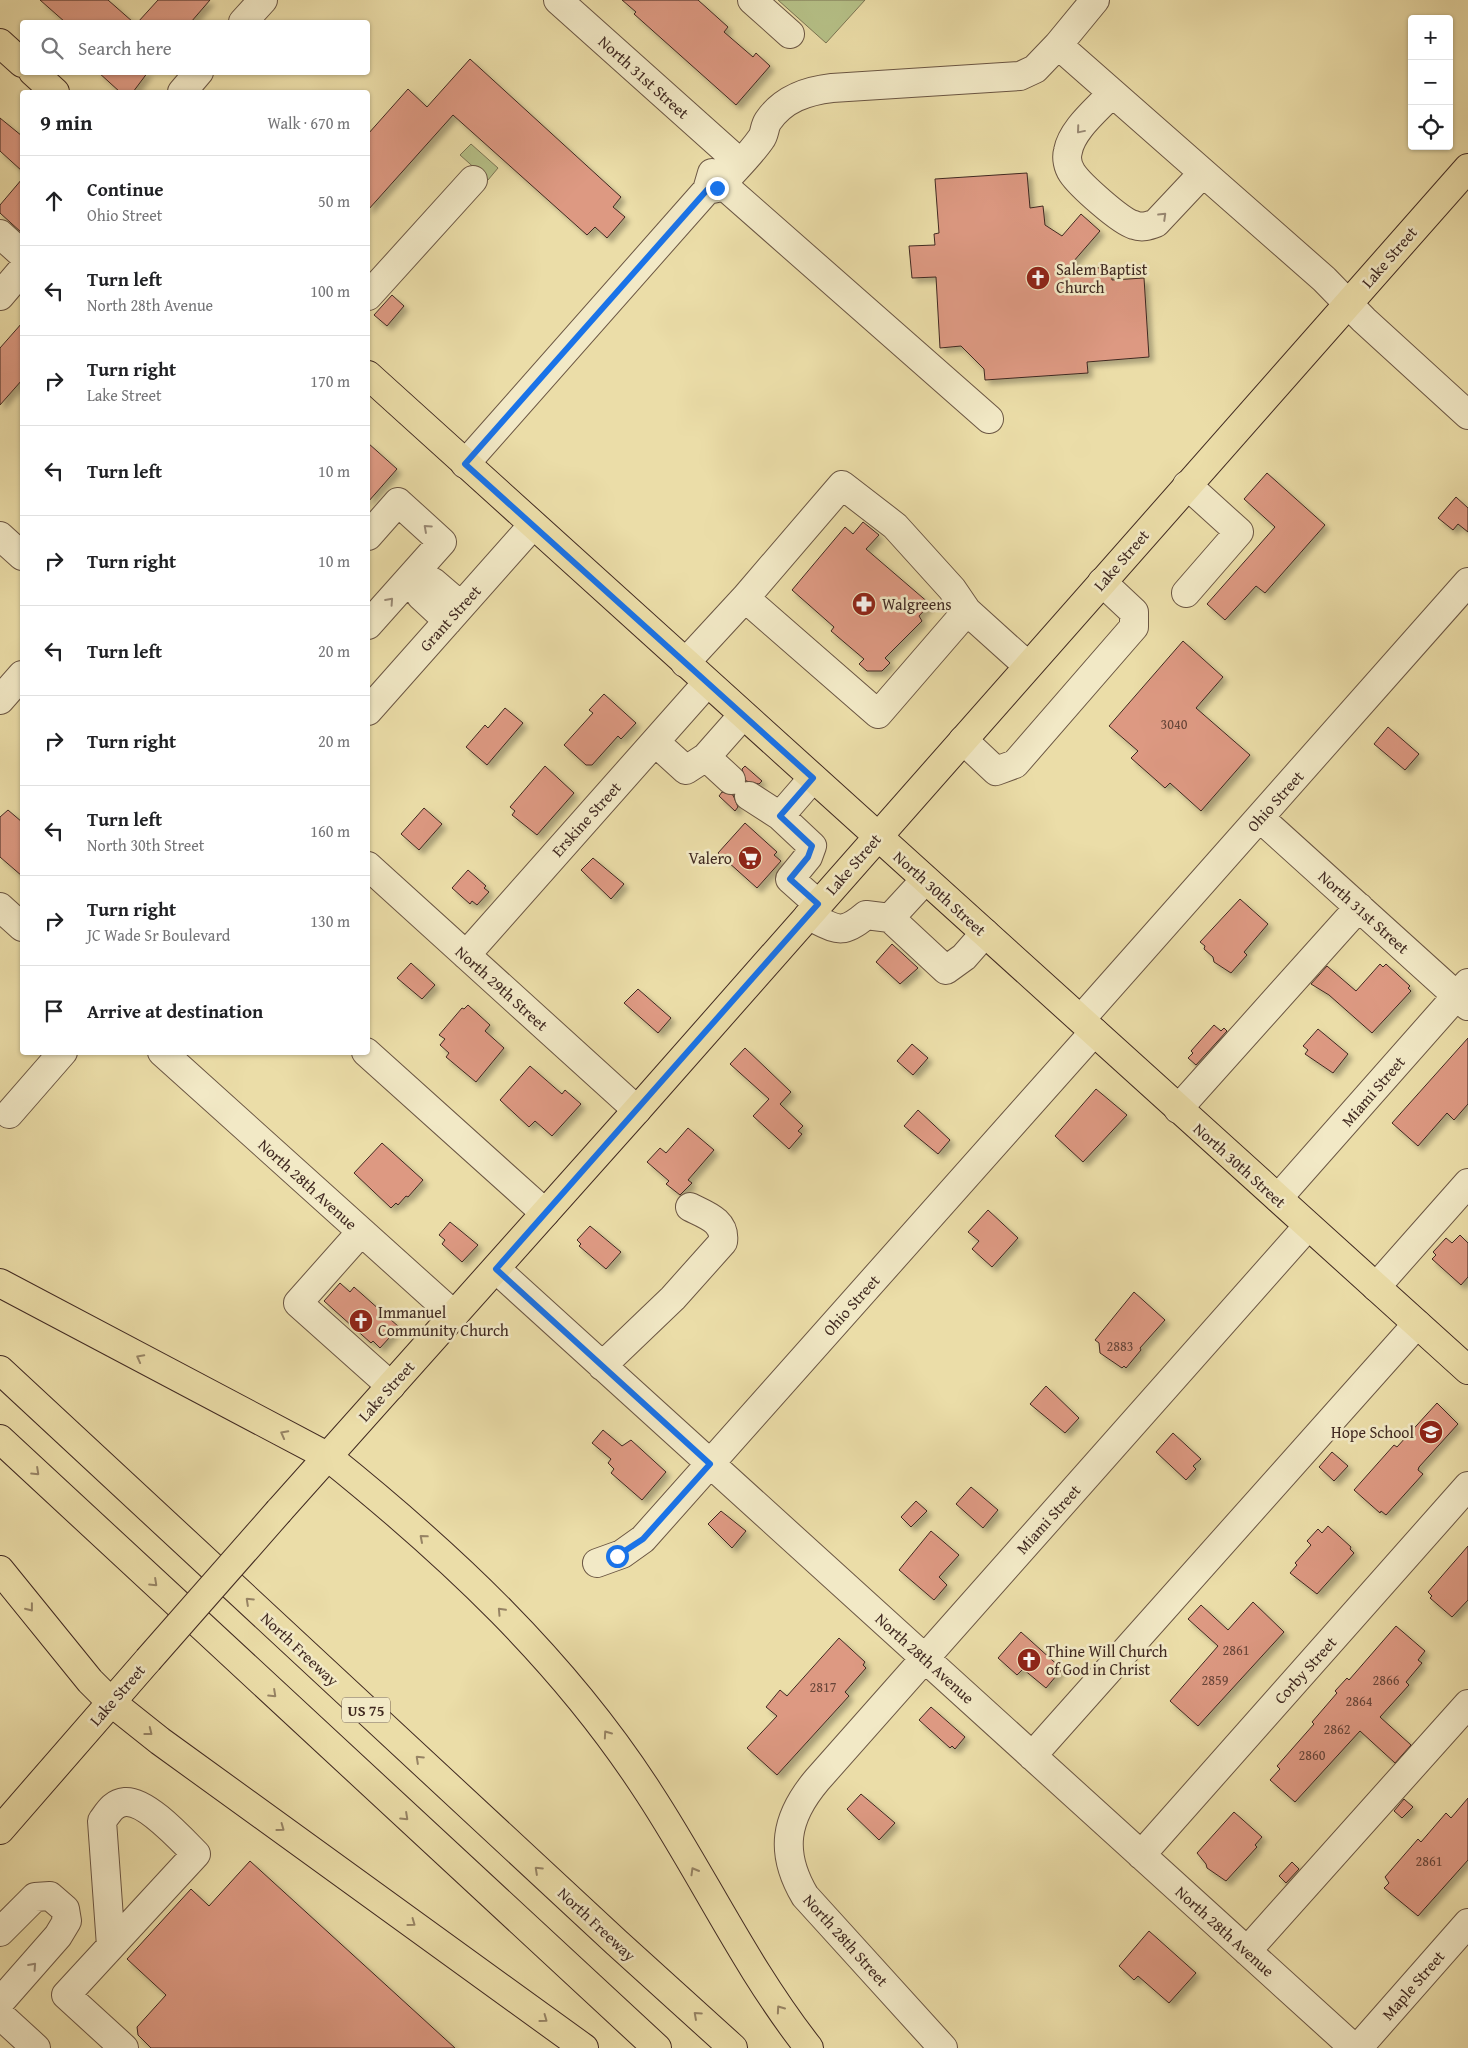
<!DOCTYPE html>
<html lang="en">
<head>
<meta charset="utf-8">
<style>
  :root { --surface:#fff; --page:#f2f2f2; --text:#202124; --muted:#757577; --line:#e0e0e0 }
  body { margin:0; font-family:"Gentium Book Plus",serif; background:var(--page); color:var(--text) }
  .controls { position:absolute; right:15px; top:15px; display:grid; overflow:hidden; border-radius:5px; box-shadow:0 1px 4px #0004 }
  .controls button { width:45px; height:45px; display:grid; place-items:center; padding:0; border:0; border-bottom:1px solid var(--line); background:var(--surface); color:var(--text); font:25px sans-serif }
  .stop { position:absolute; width:15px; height:15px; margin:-11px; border:4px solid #1a73e8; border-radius:50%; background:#fff }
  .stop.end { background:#1a73e8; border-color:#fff; box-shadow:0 1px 5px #0008 }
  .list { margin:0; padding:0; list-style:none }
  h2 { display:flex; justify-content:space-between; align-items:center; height:65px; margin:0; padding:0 20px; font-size:21px }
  h2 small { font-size:16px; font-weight:400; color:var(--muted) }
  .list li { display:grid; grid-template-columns:32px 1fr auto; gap:15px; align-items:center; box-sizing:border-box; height:90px; padding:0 20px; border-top:1px solid var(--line) }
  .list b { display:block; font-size:19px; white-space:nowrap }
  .list p { margin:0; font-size:16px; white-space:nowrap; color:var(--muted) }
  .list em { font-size:16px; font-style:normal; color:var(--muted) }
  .icon { flex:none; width:28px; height:28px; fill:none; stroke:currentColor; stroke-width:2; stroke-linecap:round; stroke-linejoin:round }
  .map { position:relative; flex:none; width:1468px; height:2048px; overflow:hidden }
  .search { position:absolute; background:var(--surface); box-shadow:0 1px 4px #0004; left:20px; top:20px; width:350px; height:55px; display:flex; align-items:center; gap:12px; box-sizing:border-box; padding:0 18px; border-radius:5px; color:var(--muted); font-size:19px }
  .panel { position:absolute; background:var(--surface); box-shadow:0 1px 4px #0004; left:20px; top:90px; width:350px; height:965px; border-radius:5px }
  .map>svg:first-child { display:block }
</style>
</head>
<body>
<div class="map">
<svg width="1468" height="2048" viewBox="0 0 1468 2048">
  <defs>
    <filter id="shadow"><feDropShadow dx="4.5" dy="4.5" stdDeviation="2.5" flood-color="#0004"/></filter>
  </defs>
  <rect width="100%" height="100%" fill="#ebdda8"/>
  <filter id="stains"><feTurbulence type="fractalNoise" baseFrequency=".004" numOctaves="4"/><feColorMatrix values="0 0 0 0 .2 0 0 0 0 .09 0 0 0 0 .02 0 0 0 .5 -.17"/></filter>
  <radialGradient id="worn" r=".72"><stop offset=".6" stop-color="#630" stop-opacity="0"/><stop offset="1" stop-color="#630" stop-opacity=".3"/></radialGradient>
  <!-- green -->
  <path fill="#b6c188" stroke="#7b7554" d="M778,0h87l-39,43z
    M471,144l27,24 -10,12 -28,-25z"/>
  <!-- building -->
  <path fill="#dd9982" stroke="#402921" filter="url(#shadow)" d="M40,0h68l25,22h-68z
    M158,0h52l-19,22h-53z
    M622,0h76l30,27 -4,5 29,25 3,-4 14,13 -34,39 -102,-91 2,-2z
    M470,59l151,138 -8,10 12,10 -18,21 -12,-11 -8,8 -134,-120 -85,95v-76l40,-45 19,18z
    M98,72h50l-15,20h-13z
    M0,118l22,18v35l-22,-20z
    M1027,173l3,35 13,-2 2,19 17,11 19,-22 19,17 -34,39 45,-3 1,13 32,-2 5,79 -62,5 1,11 -103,7 -1,-11 -23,-23 -21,2 -4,-71 -24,1 -3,-32 26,-1 -1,-11 5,-1 -4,-54z
    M22,179v54l-22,-20v-8z
    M392,295l12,11 -17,20 -13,-11z
    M22,323v57l-22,25v-57z
    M368,443l29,26 -29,33z
    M1267,473l58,52 -60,68 -9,-7 -31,34 -18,-16 68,-77 -31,-28z
    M1456,497l12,11v24l-10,-8 -5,6 -15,-12z
    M863,522l16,13 -13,14 64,55 -11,12 3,5 -37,37 5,5 -8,8h-15l-8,-7 5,-5 -33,-28 3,-4 -42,-37 53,-63 8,7z
    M1183,641l40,36 -27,31 54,47 -49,56 -31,-28 -5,5 -34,-30 7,-7 -29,-25z
    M604,694l32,29 -15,16 -3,-3 -26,29h-6l-22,-20 29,-32 -4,-3z
    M505,708l18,15 -36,42 -21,-18 19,-22 3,3z
    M1388,727l31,27 -14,16 -31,-26z
    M545,766l29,27 -37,42 -25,-20 3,-4 -5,-4z
    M745,766l17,15 -3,3 -13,-3 -4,-12z
    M722,792l11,3 5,12 -3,4 -16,-15z
    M424,808l18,16 -23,26 -18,-16z
    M8,810l14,12v54l-22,-19v-40z
    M745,823l32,29 -3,3 7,6 -24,27 -39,-35z
    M593,858l31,26 -13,15 -30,-29z
    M468,870l18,16 -2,2 5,4 -12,13 -5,-4 -2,3 -18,-16z
    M1240,899l28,25 -24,28 3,3 -16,18 -17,-11 -1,-5 -9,-8 1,-3 -5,-4z
    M892,944l26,24 -18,16 -24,-22z
    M411,963l24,22 -13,14 -25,-21z
    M1380,964l3,3 3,-3 24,22 -2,2 3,3 -39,42 -43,-38 -18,-11 16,-18 29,25z
    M638,989l33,29 -13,15 -34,-30z
    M468,1005l22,20 -5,6 19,17 -28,34 -30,-25 3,-4 -9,-8 5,-6 -6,-4 23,-27 2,1z
    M1214,1025l7,6 3,-3 3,3 -31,34 -8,-7 5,-5 -2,-2z
    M1318,1029l30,25 -15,19 -28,-19 3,-4 -5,-4z
    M1468,1038v66l-14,16 -7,-7 -29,33 -26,-23z
    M912,1044l16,14 -15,17 -16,-14z
    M745,1048l46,44 -11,12 23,22 -5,5 4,3 -13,15 -36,-33 16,-17 -39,-35z
    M530,1066l32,28 3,-4 16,14 -29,32 -17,-15 -6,6 -29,-27z
    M1096,1089l31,26 -44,47 -28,-26z
    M918,1110l32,30 -12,14 -34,-28z
    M688,1128l26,22 -26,30 4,3 -12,12 -14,-11 3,-3 -22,-19 13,-14 6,5z
    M382,1143l41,37 -15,17 -2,-1 -8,9 -2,-2 -5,5 -37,-35z
    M988,1210l30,28 -26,29 -20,-18 7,-8 -11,-9z
    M450,1222l28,23 -16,17 -20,-18 3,-4 -6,-5z
    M590,1226l31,26 -15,17 -27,-23 2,-2 -4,-4z
    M1460,1235l8,8v34l-7,8 -29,-26 4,-4 -3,-3 13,-14 6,5z
    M340,1283l10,9 4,-5 45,40 -19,21 -7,-7 -2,2 -47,-42z
    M1134,1292l31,28 -25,28 1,2 -15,18 -2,-2 -2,2 -22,-15 -1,-10 -4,-3z
    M1046,1386l33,32 -14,15 -35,-29z
    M1437,1403l21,21 -39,43 -1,3 5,4 -37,41 -5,-4 -1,2 -26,-23 40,-45 3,2z
    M603,1430l19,16 9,-6 35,32 -24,28 -31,-27 3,-4 -6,-6 3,-4 -19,-16z
    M1173,1433l28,26 -8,7 3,3 -10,11 -30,-28z
    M1332,1452l16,14 -14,15 -15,-14z
    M971,1487l27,23 -15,18 -27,-24z
    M916,1501l11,10 -16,16 -10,-10z
    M721,1511l25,20 -14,17 -24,-24z
    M1328,1526l23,21 -1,2 4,4 -37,41 -27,-21 7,-8 -2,-2 16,-18 -4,-4 11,-12 4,4z
    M931,1531l28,24 -20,22 8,8 -13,15 -35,-30z
    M1468,1546v54l-16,17 -22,-19 2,-2 -4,-4z
    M1253,1602l31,30 -86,94 -28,-25 48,-55 -30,-27 13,-14 27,25z
    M1396,1626l29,25 -7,9 4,3 -16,19 3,3 -29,32 31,28 -16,18 -35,-32 -65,71 -25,-22 10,-11 -3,-3 37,-42 -2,-2 25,-29 -2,-2 12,-13 2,2z
    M1021,1632l41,37 -16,19 -23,-19 -6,6 -19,-17z
    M839,1638l26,24 -2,3 3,3 -21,24 4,4 -72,79 -30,-27 30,-32 -11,-9 14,-17 7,6z
    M931,1707l34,30 -10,12 -3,-3 -2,2 -31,-28z
    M861,1794l34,29 -16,17 -32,-31z
    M1468,1798v62l-50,56 -34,-28 5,-5 -4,-6 33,-38 3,3 25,-29 5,5z
    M1404,1799l9,8 -11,11 -8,-7z
    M1234,1812l28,25 -7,8 2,2 -31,34 -19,-13 -1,-4 -9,-11z
    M250,1861l125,114 80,73h-304l-13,-13 -1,-8 29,-32 -39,-36 64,-70 18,17z
    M1292,1862l7,7 -13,14 -7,-7z
    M1149,1931l47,42 -27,30 -31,-27 -4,4 -15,-14z"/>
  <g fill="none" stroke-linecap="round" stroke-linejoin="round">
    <!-- minor casing -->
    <g stroke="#6b5643" stroke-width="30">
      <path id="minor" d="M558,0l171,153
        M752,0l38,34
        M243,22l20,-22
        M1058,45l37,-45
        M182,92l17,-20
        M1112,93c-14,16 -40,36 -44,58 -2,7 0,16 4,22 8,12 48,48 62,52 8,3 14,1 22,-2l47,-50
        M722,184l267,235
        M707,190l10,-2 5,-4c13,-15 28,-29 39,-45 4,-5 3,-12 7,-18 15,-22 38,-30 64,-33l188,-12 15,-7 23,-24 266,234 40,41 104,95
        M0,234l22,20
        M0,296l22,-26
        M368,296l105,-116
        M465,464l242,-274 5,-17
        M0,536l22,20
        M368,536l30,-34 44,40 -74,83
        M1186,593l53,-61 -52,-47
        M967,611l-89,103 -133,-116 97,-113 53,41 57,63 15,22 61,55
        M448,621l-27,-25 -1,-13 13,-1 28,24
        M685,663l60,-65
        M0,700l22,-25
        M368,711l165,-186
        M963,740l33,31 19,-7 119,-137v-15l-32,-30
        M655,742l31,28 20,-13
        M731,780l-25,-23 37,-42
        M749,796l31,20 33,-38
        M780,816l32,30 -4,11 -18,22 28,25
        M1260,818l208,188
        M368,866l269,244
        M0,907l22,20
        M808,916c28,12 32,21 58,-1l24,3 56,52 18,-13 21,-24
        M890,918l35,-38
        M466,955l241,-272
        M1081,1019l387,-437
        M162,1052l292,263
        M366,1052l179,161
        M1178,1109l181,-202
        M9,1114l54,-62
        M1278,1198l190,-215
        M361,1232l-63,71 93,83
        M496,1269l858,779
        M1376,1287l92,-104
        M602,1366l71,-68 50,-56c3,-21 -17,-27 -33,-35
        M597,1563l25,-9 21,-15 451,-507
        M1032,1756l385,-432
        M1141,1855l327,-369
        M0,1932l35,-35 15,-1 15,13 2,12 -9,15 -58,66
        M111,1946l-9,-125c6,-8 11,-18 23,-19 21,-2 57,38 71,52l-130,141 58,53
        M1247,1951l221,-247
        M0,2015l36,33
        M943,2048l-138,-152c-26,-44 -20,-78 12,-116l491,-554
        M1358,2048l110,-125"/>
    </g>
    <!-- major casing -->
    <g stroke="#402921" stroke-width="30">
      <path id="major" d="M0,43l22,20
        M33,72l22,20
        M368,375l1100,995
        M279,1511l358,-401 831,-942
        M0,1830l148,-170"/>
    </g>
    <!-- highway casing -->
    <g stroke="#402921" stroke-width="30">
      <path id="highway" d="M0,1283l327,173c122,98 237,205 322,337 55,84 97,175 160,255
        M0,1370l616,572 117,106
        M0,1439l657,609
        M0,1570l90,111 21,21 49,39 424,307"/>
    </g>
    <!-- minor -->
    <use href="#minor" stroke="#f2e9c6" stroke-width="28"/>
    <!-- major -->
    <use href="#major" stroke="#ebdda8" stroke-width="28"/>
    <!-- highway -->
    <use href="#highway" stroke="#ebdda8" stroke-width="28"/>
    <!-- major-bridge casing -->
    <g stroke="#402921" stroke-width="30" stroke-linecap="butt">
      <path id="major-bridge" d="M148,1660l131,-149"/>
    </g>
    <!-- major-bridge -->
    <use href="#major-bridge" stroke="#ebdda8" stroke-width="28"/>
  </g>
  <!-- one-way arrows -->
  <defs><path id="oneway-chevron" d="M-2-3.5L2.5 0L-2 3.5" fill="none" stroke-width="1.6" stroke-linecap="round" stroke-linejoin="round" transform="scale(1.25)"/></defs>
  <g stroke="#998974">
    <use href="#oneway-chevron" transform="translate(1080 130) rotate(130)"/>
    <use href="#oneway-chevron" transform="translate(1163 216) rotate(-44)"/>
    <use href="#oneway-chevron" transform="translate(427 528) rotate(-138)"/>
    <use href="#oneway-chevron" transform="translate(390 601) rotate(-48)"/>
    <use href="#oneway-chevron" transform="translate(33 1966) rotate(-48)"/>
  </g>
  <g stroke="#968364">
    <use href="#oneway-chevron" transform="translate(140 1358) rotate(-152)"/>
    <use href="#oneway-chevron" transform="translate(284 1434) rotate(-152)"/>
    <use href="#oneway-chevron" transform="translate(36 1472) rotate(43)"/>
    <use href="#oneway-chevron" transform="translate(423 1538) rotate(-139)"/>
    <use href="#oneway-chevron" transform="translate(154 1583) rotate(43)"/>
    <use href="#oneway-chevron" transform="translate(249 1601) rotate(-137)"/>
    <use href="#oneway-chevron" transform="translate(30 1608) rotate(52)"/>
    <use href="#oneway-chevron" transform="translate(501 1611) rotate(-133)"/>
    <use href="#oneway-chevron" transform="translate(273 1694) rotate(43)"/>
    <use href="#oneway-chevron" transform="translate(149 1732) rotate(38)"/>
    <use href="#oneway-chevron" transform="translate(607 1734) rotate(-125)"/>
    <use href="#oneway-chevron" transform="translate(419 1759) rotate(-137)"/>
    <use href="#oneway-chevron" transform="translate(405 1817) rotate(43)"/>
    <use href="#oneway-chevron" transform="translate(281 1828) rotate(36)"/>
    <use href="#oneway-chevron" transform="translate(538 1870) rotate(-137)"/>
    <use href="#oneway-chevron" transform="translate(694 1871) rotate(-120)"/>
    <use href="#oneway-chevron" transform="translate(412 1923) rotate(36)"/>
    <use href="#oneway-chevron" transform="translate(780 2009) rotate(-125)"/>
    <use href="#oneway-chevron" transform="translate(697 2015) rotate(-138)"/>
    <use href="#oneway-chevron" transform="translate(544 2019) rotate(36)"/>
  </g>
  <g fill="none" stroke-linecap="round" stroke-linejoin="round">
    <!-- route -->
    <path stroke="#1a73e8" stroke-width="6" d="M617,1556l26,-17 67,-75 -214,-195 322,-365 -28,-25 18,-22 4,-11 -32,-30 33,-38 -348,-314 242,-274 10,-2"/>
  </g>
  <!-- icons -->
  <defs>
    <g id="church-disc" transform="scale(1.25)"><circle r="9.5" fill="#8f2418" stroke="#f2e9c6"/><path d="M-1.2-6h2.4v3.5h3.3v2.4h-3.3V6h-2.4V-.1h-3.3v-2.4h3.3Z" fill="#fff"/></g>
    <g id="pharmacy-disc" transform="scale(1.25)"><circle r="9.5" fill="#8f2418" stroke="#f2e9c6"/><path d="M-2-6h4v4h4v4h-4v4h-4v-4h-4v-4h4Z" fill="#fff"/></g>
    <g id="supermarket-disc" transform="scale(1.25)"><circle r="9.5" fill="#8f2418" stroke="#f2e9c6"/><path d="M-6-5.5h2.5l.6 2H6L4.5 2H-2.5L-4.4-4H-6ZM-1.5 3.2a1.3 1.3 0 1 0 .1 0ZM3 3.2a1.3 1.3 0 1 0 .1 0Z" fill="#fff"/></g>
    <g id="school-disc" transform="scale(1.25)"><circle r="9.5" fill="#8f2418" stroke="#f2e9c6"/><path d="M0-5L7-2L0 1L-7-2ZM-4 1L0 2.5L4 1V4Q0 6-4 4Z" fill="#fff"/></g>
  </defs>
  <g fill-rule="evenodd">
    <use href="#church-disc" x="1038" y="278"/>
    <use href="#pharmacy-disc" x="864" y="604"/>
    <use href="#supermarket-disc" x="750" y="858"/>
    <use href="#church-disc" x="361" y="1321"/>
    <use href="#school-disc" x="1431" y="1432"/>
    <use href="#church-disc" x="1029" y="1660"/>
  </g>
  <g text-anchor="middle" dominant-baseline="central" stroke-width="5" stroke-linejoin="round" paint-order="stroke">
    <!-- number labels -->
    <g font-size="14" fill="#674539">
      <text x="1174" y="724">3040</text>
      <text x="1120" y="1346">2883</text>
      <text x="1236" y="1650">2861</text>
      <text x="1215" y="1680">2859</text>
      <text x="1386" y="1680">2866</text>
      <text x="823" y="1687">2817</text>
      <text x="1359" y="1701">2864</text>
      <text x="1337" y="1729">2862</text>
      <text x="1312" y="1755">2860</text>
      <text x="1429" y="1861">2861</text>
    </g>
    <!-- shield labels -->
    <rect fill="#f2e9c6" stroke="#756352" stroke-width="1" x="342" y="1697.5" width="48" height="25" rx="4"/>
    <g font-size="15" font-weight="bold" fill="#402921">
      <text x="366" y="1710">US 75</text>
    </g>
    <!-- street labels -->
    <g font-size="16" fill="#402921" stroke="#f2e9c6">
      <text transform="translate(644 77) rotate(42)">North 31st Street</text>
      <text transform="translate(1389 257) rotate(-49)">Lake Street</text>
      <text transform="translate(1121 560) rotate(-49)">Lake Street</text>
      <text transform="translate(450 618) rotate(-48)">Grant Street</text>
      <text transform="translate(1275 801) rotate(-48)">Ohio Street</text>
      <text transform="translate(586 819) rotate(-48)">Erskine Street</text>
      <text transform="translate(853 864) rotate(-49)">Lake Street</text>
      <text transform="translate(940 893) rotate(42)">North 30th Street</text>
      <text transform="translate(1364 912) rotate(42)">North 31st Street</text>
      <text transform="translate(502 988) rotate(42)">North 29th Street</text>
      <text transform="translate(1373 1091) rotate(-49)">Miami Street</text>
      <text transform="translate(1240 1165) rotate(42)">North 30th Street</text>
      <text transform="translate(308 1184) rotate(42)">North 28th Avenue</text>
      <text transform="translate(851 1305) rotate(-48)">Ohio Street</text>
      <text transform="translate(386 1391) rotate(-48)">Lake Street</text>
      <text transform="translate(1048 1519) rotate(-48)">Miami Street</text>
      <text transform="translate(300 1649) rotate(43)">North Freeway</text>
      <text transform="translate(925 1658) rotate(42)">North 28th Avenue</text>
      <text transform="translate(1305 1670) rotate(-48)">Corby Street</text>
      <text transform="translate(117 1695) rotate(-49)">Lake Street</text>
      <text transform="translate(597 1924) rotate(43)">North Freeway</text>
      <text transform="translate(1225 1931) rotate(42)">North 28th Avenue</text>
      <text transform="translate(846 1940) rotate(48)">North 28th Street</text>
      <text transform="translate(1413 1985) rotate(-49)">Maple Street</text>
    </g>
    <!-- poi labels -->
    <g font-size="16" fill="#402921" stroke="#f2e9c6" text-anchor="start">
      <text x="1056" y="269">Salem Baptist<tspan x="1056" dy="18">Church</tspan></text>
      <text x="882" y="604">Walgreens</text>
      <text x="732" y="858" text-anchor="end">Valero</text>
      <text x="378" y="1312">Immanuel<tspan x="378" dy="18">Community Church</tspan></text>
      <text x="1414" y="1432" text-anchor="end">Hope School</text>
      <text x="1046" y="1651">Thine Will Church<tspan x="1046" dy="18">of God in Christ</tspan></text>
    </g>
  </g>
  <rect width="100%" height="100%" filter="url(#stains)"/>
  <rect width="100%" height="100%" fill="url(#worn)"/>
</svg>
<div class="controls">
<button>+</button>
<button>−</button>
<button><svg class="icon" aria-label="locate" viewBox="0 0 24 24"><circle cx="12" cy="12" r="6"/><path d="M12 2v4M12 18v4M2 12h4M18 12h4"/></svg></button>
</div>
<div class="stop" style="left:617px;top:1556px"></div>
<div class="stop end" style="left:717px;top:188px"></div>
<div class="search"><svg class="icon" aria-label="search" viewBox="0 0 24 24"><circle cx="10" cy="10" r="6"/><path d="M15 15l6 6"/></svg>Search here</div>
<section class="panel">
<h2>9 min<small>Walk · 670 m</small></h2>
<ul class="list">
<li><svg class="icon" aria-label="ahead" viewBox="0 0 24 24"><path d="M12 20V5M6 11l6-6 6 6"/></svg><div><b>Continue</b><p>Ohio Street</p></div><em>50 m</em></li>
<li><svg class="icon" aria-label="left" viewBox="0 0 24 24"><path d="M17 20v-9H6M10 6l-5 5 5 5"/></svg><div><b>Turn left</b><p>North 28th Avenue</p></div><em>100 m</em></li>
<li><svg class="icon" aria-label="right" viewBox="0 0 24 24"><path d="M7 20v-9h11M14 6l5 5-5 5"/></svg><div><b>Turn right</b><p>Lake Street</p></div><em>170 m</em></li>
<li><svg class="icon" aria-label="left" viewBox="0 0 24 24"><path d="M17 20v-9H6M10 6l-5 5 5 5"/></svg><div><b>Turn left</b></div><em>10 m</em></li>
<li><svg class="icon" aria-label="right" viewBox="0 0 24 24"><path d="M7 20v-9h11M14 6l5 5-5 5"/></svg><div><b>Turn right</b></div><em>10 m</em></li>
<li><svg class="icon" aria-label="left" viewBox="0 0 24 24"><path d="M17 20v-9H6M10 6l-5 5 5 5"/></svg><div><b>Turn left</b></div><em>20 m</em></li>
<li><svg class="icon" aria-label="right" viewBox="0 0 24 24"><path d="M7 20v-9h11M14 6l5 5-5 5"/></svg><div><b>Turn right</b></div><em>20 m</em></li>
<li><svg class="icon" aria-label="left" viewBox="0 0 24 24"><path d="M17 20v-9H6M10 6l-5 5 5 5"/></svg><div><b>Turn left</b><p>North 30th Street</p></div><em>160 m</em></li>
<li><svg class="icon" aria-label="right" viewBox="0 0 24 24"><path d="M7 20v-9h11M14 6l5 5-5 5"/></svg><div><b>Turn right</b><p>JC Wade Sr Boulevard</p></div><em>130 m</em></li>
<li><svg class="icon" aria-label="arrive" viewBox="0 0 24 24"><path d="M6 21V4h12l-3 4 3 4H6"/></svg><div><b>Arrive at destination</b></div></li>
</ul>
</section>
</div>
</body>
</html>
